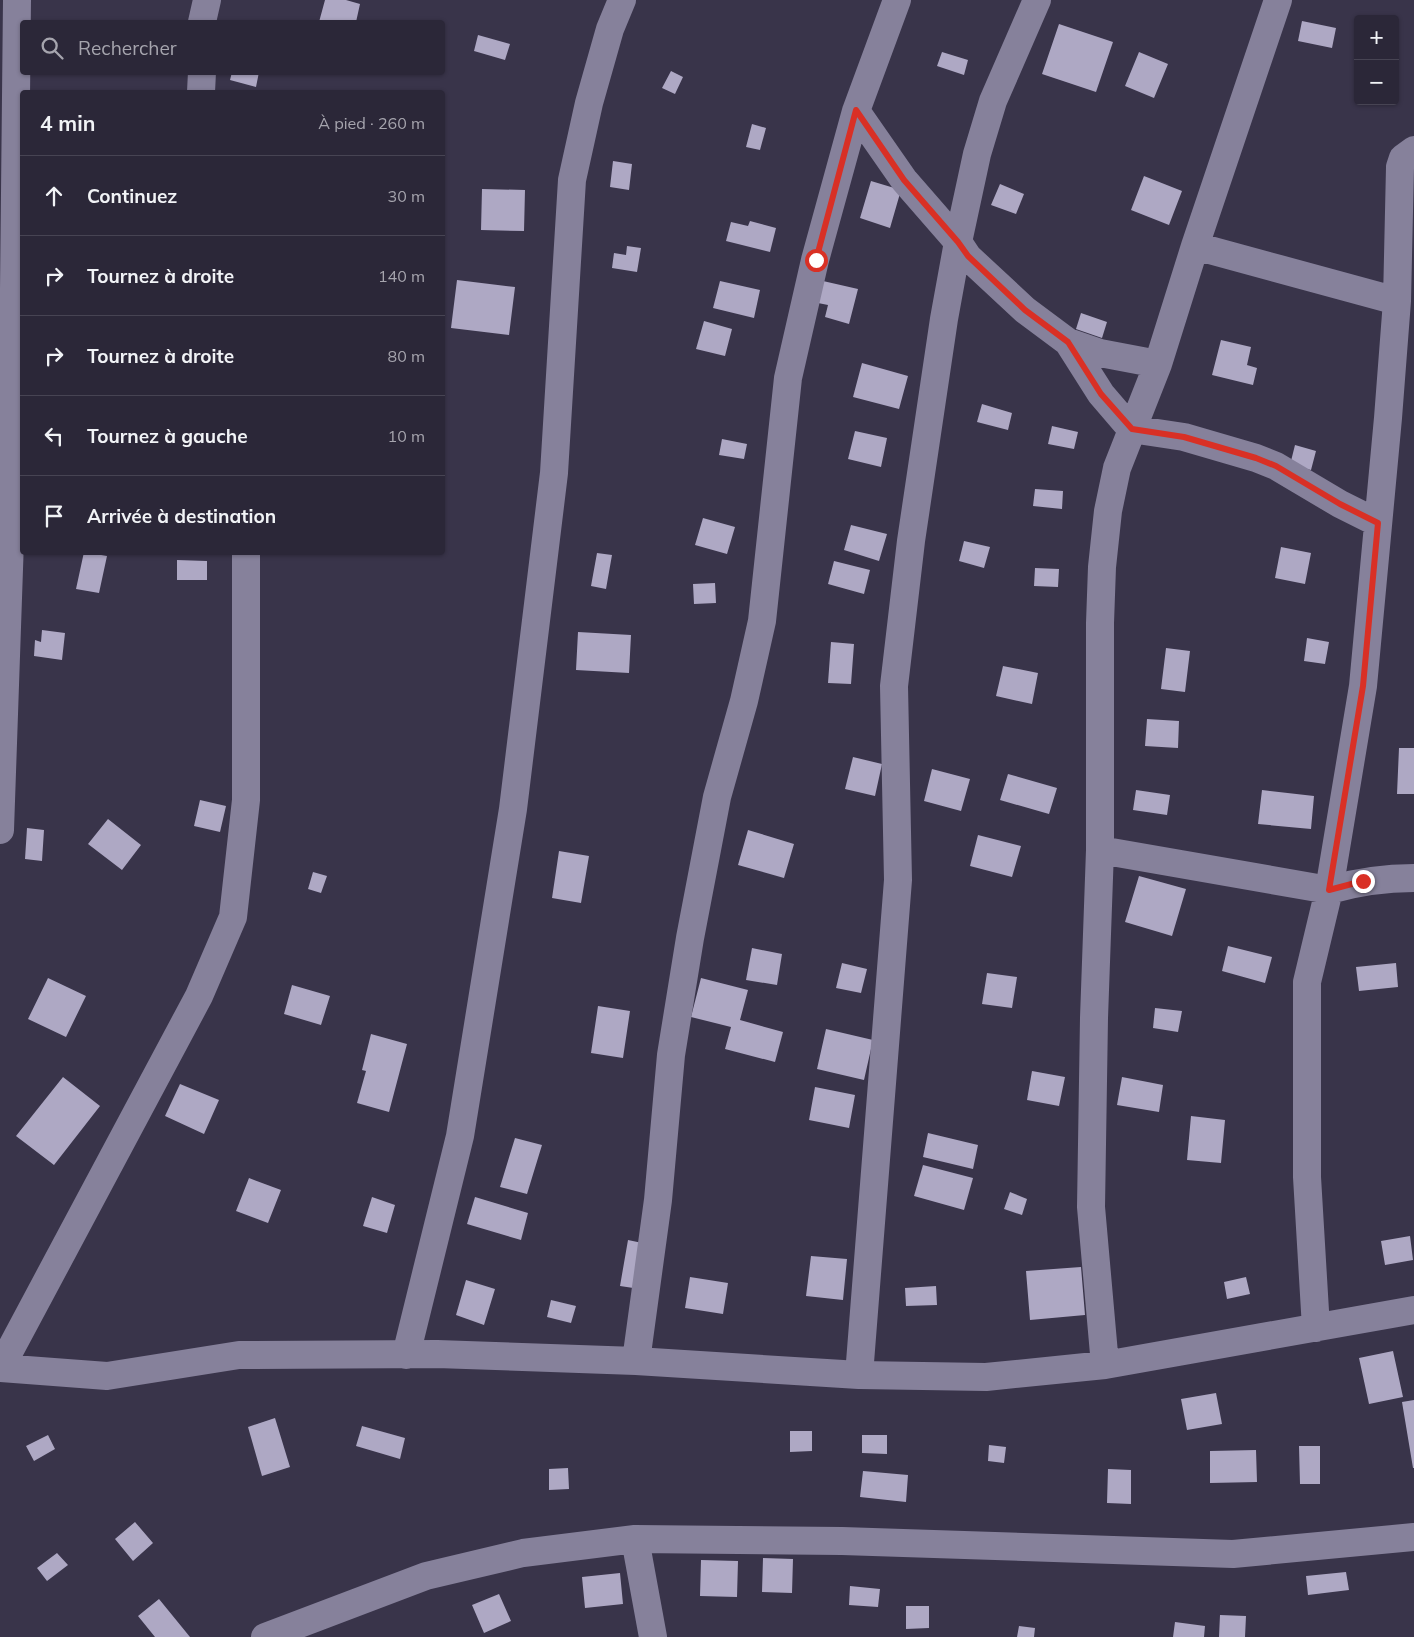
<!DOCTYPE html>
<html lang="fr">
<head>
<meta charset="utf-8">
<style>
  :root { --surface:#2b2738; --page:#332f40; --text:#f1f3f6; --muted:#a6a5ae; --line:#474453 }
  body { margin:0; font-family:Mulish,sans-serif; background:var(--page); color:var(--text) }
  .controls { position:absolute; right:15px; top:15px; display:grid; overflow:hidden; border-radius:5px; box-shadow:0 1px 4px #0004 }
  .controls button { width:45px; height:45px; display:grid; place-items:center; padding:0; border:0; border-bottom:1px solid var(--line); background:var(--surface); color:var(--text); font:25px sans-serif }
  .stop { position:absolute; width:15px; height:15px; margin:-11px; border:4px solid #d93025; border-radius:50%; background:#fff }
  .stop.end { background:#d93025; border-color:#fff; box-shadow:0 1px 5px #0008 }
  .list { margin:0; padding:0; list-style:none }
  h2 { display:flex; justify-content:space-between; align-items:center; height:65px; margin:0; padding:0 20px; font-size:21px }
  h2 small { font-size:16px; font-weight:400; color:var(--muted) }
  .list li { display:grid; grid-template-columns:32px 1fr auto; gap:15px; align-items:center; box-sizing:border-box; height:80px; padding:0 20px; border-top:1px solid var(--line) }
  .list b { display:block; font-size:19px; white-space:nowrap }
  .list em { font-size:16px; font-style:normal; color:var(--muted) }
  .icon { flex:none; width:28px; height:28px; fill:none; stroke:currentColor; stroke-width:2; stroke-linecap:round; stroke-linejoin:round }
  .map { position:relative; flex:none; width:1414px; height:1637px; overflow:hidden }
  .search { position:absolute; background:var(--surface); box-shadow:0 1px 4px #0004; left:20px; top:20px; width:425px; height:55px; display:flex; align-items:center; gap:12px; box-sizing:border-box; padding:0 18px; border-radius:5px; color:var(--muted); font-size:19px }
  .panel { position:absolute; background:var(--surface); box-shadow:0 1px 4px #0004; left:20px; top:90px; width:425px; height:465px; border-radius:5px }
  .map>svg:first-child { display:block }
</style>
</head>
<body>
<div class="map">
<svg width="1414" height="1637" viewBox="0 0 1414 1637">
  <rect width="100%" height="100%" fill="#39344a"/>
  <!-- building -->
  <path fill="#aea8c4" d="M325,0h21l14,4 -4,18h-37z
    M1302,21l34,7 -4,20 -34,-7z
    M1059,24l54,18 -17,50 -54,-18z
    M478,35l32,9 -5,16 -31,-9z
    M942,52l26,8 -4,15 -27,-9z
    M1139,52l29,12 -14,34 -29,-12z
    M671,71l12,6 -8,17 -13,-6z
    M232,72h27l-3,15 -26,-7z
    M752,124l14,4 -6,22 -14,-3z
    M613,161l19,3 -3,26 -19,-3z
    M1144,176l38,15 -13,34 -38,-15z
    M871,181l30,9 -11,38 -30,-10z
    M1000,184l24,10 -8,20 -25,-9z
    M482,189l43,1 -1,41 -43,-1z
    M750,221l26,7 -6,24 -44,-11 5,-19 17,4z
    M627,246l14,2 -4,24 -25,-4 2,-15 12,2z
    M457,280l58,7 -6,48 -58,-7z
    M720,281l40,9 -6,28 -41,-10z
    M823,281l35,8 -9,35 -24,-7 3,-12 -10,-2z
    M1081,313l26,9 -5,16 -26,-9z
    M704,321l28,8 -7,27 -29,-7z
    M1221,340l30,7 -4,18 10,3 -4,17 -41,-10z
    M862,363l46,13 -9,33 -46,-12z
    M982,404l30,9 -4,17 -31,-8z
    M1052,426l26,6 -4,17 -26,-5z
    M855,431l32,7 -6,29 -33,-8z
    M722,439l25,5 -3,15 -25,-4z
    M1295,445l21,6 -5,19 -21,-5z
    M1035,489l28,2 -1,18 -29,-3z
    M703,518l32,9 -8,27 -32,-9z
    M851,525l36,9 -8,27 -35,-11z
    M964,541l26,6 -6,21 -25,-7z
    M1281,547l30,6 -6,31 -30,-6z
    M84,552l23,4 -8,37 -23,-4z
    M597,553l15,2 -6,34 -15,-3z
    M177,560l30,1v19h-30z
    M834,561l36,9 -6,24 -36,-10z
    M1035,568l24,1 -1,18 -24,-1z
    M715,583l1,20 -22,1 -1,-20z
    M42,630l23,3 -3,27 -28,-4 1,-16 6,2z
    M578,632l53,3 -2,38 -53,-3z
    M1307,638l22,4 -4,22 -21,-3z
    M831,642l23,2 -3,40 -23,-1z
    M1166,648l24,3 -5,41 -24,-3z
    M1003,666l35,7 -6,31 -36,-8z
    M1147,719l32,2 -1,27 -33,-2z
    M1399,748h15v46h-17z
    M853,757l29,7 -7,32 -30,-7z
    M932,769l38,10 -9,32 -37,-10z
    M1008,774l49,14 -8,26 -49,-14z
    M1136,790l34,5 -3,20 -34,-5z
    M1262,790l52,6 -3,33 -53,-5z
    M200,800l26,6 -6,26 -26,-6z
    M108,819l33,26 -19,25 -34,-26z
    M27,828l17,2 -2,31 -17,-2z
    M748,830l46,14 -10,34 -46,-13z
    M978,835l43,11 -9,31 -42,-11z
    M559,851l30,5 -8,47 -29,-5z
    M313,872l14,4 -6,17 -13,-4z
    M1139,876l47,13 -14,47 -47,-14z
    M1228,946l44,11 -7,26 -43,-12z
    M752,948l30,6 -5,31 -31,-5z
    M842,963l25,6 -6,24 -25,-5z
    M1396,963l2,24 -39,4 -3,-24z
    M987,973l30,4 -5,31 -30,-4z
    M48,978l38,18 -20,41 -38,-18z
    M701,978l47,12 -8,30 43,12 -8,30 -50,-13 6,-22 -40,-10z
    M292,985l38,11 -9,29 -37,-11z
    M598,1006l32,5 -7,47 -32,-5z
    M1155,1008l27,3 -4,21 -25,-4z
    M826,1029l47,11 -9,40 -47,-11z
    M371,1034l36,10 -18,68 -32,-9 9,-32 -4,-1z
    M1032,1071l33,6 -6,29 -32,-6z
    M63,1077l37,29 -46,59 -38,-29z
    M1122,1077l41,8 -4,27 -42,-7z
    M180,1084l39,16 -15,34 -39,-18z
    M815,1087l40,8 -6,33 -40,-8z
    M1191,1116l34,4 -4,43 -34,-3z
    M928,1133l50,12 -5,24 -50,-12z
    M515,1138l27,7 -15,49 -27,-7z
    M923,1165l50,13 -9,32 -50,-14z
    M249,1178l32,12 -13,33 -32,-12z
    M1010,1192l17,7 -5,16 -18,-6z
    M372,1197l23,8 -8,28 -24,-7z
    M475,1197l53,16 -7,27 -54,-16z
    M1410,1236l3,24 -28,5 -4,-24z
    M628,1240l19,4 -7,45 -20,-3z
    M811,1256l36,3 -4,41 -37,-4z
    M1081,1267l4,48 -55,5 -4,-49z
    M690,1277l38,6 -5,31 -38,-6z
    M1246,1277l4,17 -23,5 -3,-17z
    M466,1280l29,9 -11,36 -28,-10z
    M936,1286l1,19 -31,1 -1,-18z
    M551,1300l25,6 -5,17 -24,-6z
    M1393,1351l10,46 -34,7 -10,-46z
    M1216,1393l6,31 -35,6 -6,-31z
    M1414,1400v68h-1l-11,-66z
    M275,1418l15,49 -28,9 -14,-49z
    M362,1426l43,12 -5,21 -44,-13z
    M790,1431h22v20l-22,1z
    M48,1435l7,14 -21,12 -8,-15z
    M862,1435h25v19l-25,-1z
    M989,1445l17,2 -2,16 -16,-2z
    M1299,1446h21v38h-20z
    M1256,1450l1,32 -47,1v-32z
    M568,1468l1,21 -20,1v-21z
    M1108,1469l23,1v34l-24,-1z
    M863,1471l45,4 -2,27 -46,-5z
    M135,1522l18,21 -20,18 -18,-22z
    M57,1553l11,12 -21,16 -10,-13z
    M763,1558l30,1 -1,34 -30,-1z
    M701,1560l37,1 -1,36 -37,-1z
    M1346,1572l3,18 -41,5 -2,-19z
    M620,1573l3,31 -38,4 -3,-31z
    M850,1586l30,3 -2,18 -29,-2z
    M499,1594l12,27 -27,12 -12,-28z
    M159,1599l31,38h-35l-17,-21z
    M906,1606h23v22l-23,1z
    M1220,1615l26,1 -1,21h-26z
    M1175,1622l30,4 -1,11h-31z
    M1019,1626l16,2 -1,9h-17z"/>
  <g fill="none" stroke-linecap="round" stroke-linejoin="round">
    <!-- minor -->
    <path stroke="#86819b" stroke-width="28" d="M202,22l5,-22
      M201,92l1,-20
      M856,111l48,69 54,62 10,15 57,53 43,32 32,11 58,11
      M1195,246l202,55
      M1068,342l33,52 30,35 53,8 72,21 20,8 64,38 38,19
      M0,830l12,-348 5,-482
      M1100,850l229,40c28,-8 55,-12 85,-12
      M1316,1328l-9,-151v-195l22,-92 34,-204 25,-268 9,-117 3,-134 3,-9 11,-8
      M406,1355l54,-219 53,-327 41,-336 18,-293 17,-77 21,-74 12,-29
      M636,1361l22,-161 13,-145 19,-117 27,-141 27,-96 18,-80 26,-243 27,-118 41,-149 41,-111
      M1105,1365l-14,-158 3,-189 6,-168v-227l2,-56 6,-56 9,-43 41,-104 37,-118 83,-246
      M1,1367l198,-371 34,-79 13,-117v-248
      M0,1368l107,8 132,-21 198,-1 199,7 223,14 127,2 119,-12 309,-55
      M859,1375l39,-495 -4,-194 17,-145 33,-222 14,-77 19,-88 16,-53 44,-101
      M635,1539l18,98
      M265,1637l161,-61 97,-23 112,-14 207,2 391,13 181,-17"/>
  </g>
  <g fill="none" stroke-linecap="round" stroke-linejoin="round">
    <!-- route -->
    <path stroke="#d93025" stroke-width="6" d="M816,260l40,-150 48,70 54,62 10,14 57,54 43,32 33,52 31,35 52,8 72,21 20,8 64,38 38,19 -15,163 -34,204 34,-9"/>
  </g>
</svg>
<div class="controls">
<button>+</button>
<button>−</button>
</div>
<div class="stop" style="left:816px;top:260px"></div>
<div class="stop end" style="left:1363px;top:881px"></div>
<div class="search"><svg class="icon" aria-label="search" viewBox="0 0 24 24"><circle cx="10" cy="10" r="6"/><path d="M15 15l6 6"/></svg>Rechercher</div>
<section class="panel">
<h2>4 min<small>À pied · 260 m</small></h2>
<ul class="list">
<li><svg class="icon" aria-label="ahead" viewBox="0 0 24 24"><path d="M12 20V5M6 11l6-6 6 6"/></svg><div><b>Continuez</b></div><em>30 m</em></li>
<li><svg class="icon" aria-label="right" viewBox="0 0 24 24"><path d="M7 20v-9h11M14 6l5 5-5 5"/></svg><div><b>Tournez à droite</b></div><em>140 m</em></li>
<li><svg class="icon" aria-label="right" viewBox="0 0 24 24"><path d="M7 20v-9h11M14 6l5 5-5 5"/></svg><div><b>Tournez à droite</b></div><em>80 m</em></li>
<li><svg class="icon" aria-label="left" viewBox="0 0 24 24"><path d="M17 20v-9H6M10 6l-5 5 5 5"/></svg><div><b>Tournez à gauche</b></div><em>10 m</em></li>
<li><svg class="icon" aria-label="arrive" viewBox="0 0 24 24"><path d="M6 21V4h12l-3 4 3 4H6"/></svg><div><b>Arrivée à destination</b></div></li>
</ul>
</section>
</div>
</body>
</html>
